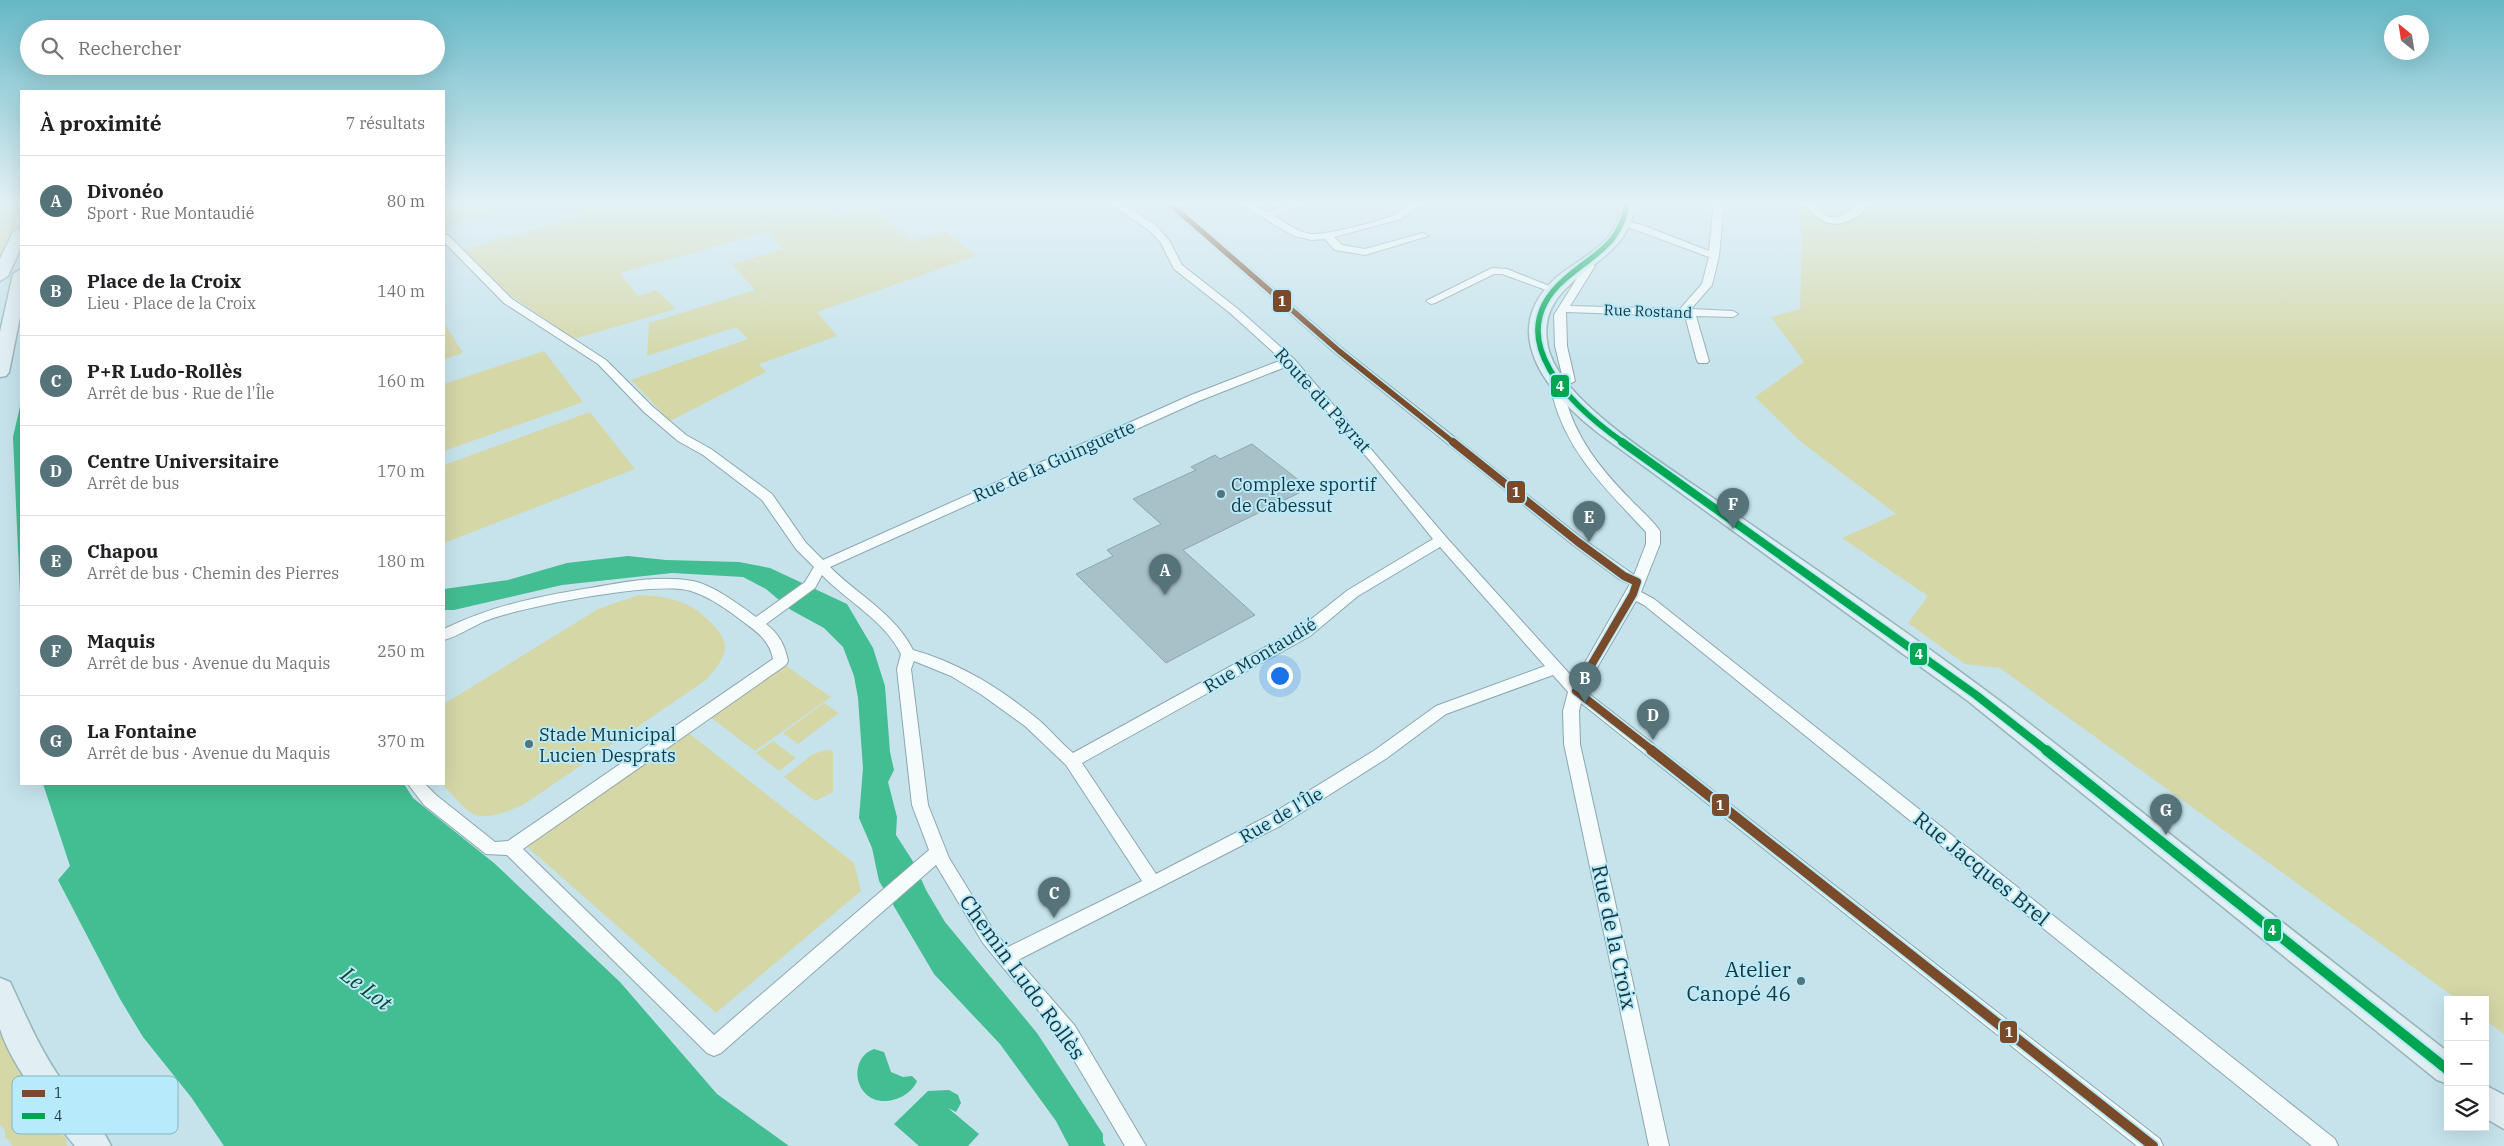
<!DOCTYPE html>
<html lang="fr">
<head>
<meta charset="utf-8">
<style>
  :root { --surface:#fff; --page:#f2f2f2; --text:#202124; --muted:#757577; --line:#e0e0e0; --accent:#57737a }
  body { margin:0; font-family:"IBM Plex Serif",serif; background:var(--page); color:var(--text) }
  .controls { position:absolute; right:15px; bottom:15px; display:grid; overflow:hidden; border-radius:0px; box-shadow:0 5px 20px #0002 }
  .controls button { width:45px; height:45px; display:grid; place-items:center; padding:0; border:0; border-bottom:1px solid var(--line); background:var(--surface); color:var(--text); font:25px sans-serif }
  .compass { position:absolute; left:2384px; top:15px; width:45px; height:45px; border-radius:50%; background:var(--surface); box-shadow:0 5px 20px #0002; rotate:330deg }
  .you { position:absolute; left:1279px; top:675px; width:18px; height:18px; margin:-12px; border:4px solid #fff; border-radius:50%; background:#1a73e8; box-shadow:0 0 0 8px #1a73e833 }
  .badge { display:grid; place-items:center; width:32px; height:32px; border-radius:50%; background:var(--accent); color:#fff; font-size:16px; font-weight:700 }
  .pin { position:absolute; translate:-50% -41px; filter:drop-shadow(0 1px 2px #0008) }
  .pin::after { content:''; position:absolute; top:26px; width:18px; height:15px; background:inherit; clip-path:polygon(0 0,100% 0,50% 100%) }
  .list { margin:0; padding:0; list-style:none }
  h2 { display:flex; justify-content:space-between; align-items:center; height:65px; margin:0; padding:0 20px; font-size:21px }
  h2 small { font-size:16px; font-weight:400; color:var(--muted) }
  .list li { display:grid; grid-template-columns:32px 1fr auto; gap:15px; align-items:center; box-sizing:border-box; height:90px; padding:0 20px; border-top:1px solid var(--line) }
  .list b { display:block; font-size:19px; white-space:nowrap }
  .list p { margin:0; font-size:16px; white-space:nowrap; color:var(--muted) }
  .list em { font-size:16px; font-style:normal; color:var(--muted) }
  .icon { flex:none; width:28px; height:28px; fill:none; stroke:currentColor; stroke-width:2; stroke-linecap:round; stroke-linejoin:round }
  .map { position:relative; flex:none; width:2504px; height:1146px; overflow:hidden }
  .search { position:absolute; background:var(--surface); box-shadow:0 5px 20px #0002; left:20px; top:20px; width:425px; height:55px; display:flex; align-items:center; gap:12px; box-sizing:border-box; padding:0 18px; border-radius:28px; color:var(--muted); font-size:19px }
  .panel { position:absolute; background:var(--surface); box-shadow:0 5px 20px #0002; left:20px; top:90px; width:425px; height:695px; border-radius:0px }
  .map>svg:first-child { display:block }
</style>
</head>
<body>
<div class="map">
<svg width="2504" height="1146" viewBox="0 0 2504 1146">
  <rect width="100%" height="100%" fill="#c6e3ec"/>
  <!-- green -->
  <path fill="#d5d7a7" d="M0,202h21v11l-21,45z
    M444,202h96l-96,25z
    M574,202h247l12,16 36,-11 43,34 33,-10 31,25 -159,56 20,24 -78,28 7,8 -96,49 -39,-41 117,-41 -12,-12 -89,29 2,-33 106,-33 -23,-26 51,-15 -15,-17 -148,41 18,23 18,-6 20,19 -102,30 -64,-44 -48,-45 121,-34z
    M1799,202h705v832l-19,-14v-20h-27l-458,-332 -35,-4 -57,-41 20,-27 -86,-58 54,-24 -96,-73 -45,-44 49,-35 -33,-45 29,-8 2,-67z
    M444,323l19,30 -19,6z
    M544,351l39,51 -139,49v-67z
    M590,412l45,57 -191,74v-78z
    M639,595c29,1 53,6 73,29 6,6 13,14 13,23 0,12 -12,25 -19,33l-180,123c-15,7 -37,18 -53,11 -11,-6 -22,-22 -31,-30h2v-80l154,-95z
    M785,665l46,32 -76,54 -45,-34z
    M824,703l15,10 -41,31 -15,-11z
    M686,731l168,132 7,28 -145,122 -192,-169z
    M773,741l23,17 -17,13 -23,-18z
    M826,750l7,1v41l-18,9 -31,-24 29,-23z
    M0,1019l18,50h9l3,4 -1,12 11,8 2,9 -6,13 1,5 13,6 16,12 1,8h-55l-2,-5 -5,-3v-8l-5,-5z"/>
  <!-- water -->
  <path fill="#43bd92" d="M21,402v215l-8,-180z
    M628,556l38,4 73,2 31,6 77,36 26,44 12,38 5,66 4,18 -6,12 9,35 -1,18 18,28 12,27 19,32 92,111 66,101v8l3,4h-37l-13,-25 -56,-77 -66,-70 -55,-93 -7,-33 -13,-30 4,-50 -5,-70 -4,-22 -11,-29 -19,-19 -33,-18 -25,-21 -23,-12 -71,-4 -110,12 -108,25h-10v-21l64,-9 59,-17z
    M43,784h361l9,14 81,65 126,119 97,112 72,52h-565l-33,-49 -48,-60 -23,-38 -62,-119 12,-14z
    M874,1049l10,3 7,20 12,5 9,-1 5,5c-7,18 -38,28 -52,12 -13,-14 -9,-38 9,-44z
    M949,1090l9,5 3,8 -5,9 -8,-4 31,26 -11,12h-49l-25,-22 34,-33z"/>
  <!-- building -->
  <path fill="#a8c1c9" stroke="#8da6ad" d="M1252,444l57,44 -126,62 72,65 -89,48 -90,-89 37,-18 -6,-6 54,-26 -28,-25 63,-29 -5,-3 24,-12 5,4z"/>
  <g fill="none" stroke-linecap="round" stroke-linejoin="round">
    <!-- minor casing -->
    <g stroke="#8da6ad" stroke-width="2">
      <path id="minor" d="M1107,202h11l38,23 14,17 12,23 56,44 56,50 152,178 129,143 55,-96 -11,-5 -46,-34 -238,-192 -172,-151h10l170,147 240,190 51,36 12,-31v-12c-38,-41 -79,-79 -93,-135l6,-7h8l2,2 -4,5c11,41 34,70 63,100 10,11 23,21 32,34v13l-19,48 13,7 681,540 3,7h-26l-668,-541 -8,-4 -52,89 576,449 3,7h-26l-556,-443 -2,8 1,33 89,402h-20l-85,-402 -1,-33 5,-19 -15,-17 -107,39 -59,44 -105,67 -264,135 57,66 71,120h-21l-64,-108 -78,-95 -47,-78 -215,188 -7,3 -7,-3 -200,-198 -21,-1 -62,-49 -16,-21h17l11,11 59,47 13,-1 265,-182c-4,-21 -19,-29 -36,-42 -13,-10 -30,-21 -46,-26 -33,-11 -171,16 -206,30 -14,6 -26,15 -41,19v-11c50,-24 92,-32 146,-41 35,-6 68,-13 103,-7 20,4 47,24 63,36l49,-35 9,-15 -18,-18 -34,-49 -59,-45 -25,-14 -34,-29 -46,-48 -94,-61 -60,-61v-8l4,1 64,64 94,61 46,46 34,29 25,14 61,45 34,49 17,17 368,-165 91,-35 -52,-47 -56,-44 -13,-26 -12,-13zM1288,366l83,96 62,77 -85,51 -48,38 -227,125c-12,-10 -22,-22 -33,-32 -37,-31 -80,-58 -127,-71 -18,-36 -55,-55 -83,-83l369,-166zM1440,547l105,119 -109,40 -61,44 -105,65 -114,59 -74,-111 228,-127 48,-40zM822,575c26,27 62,45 79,79l-4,15 15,136 17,45 -215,185 -191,-186 263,-184 2,-4c-3,-16 -9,-27 -22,-37l49,-36zM914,661l37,15 31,19 43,31 41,39 76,116 -134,66 -13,-14 -46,-75 -21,-53 -17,-136z
        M1236,202h11l20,10 27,-10h13l-33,14c12,7 25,17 38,18 14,1 71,-13 84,-20 10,-6 14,-12 27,-12l-22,17 -67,18 8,8 23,4 58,-16 5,3 -63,19 -30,-5 -10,-11 -13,1 -18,-4z
        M1714,202h10l-5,54 -7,29 -21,24 42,2 5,3 -5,3 -37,-1 13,45 -2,2h-8l-2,-2 -12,-45 -119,-4 1,34 8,35 -13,7h-8v-4l9,-5 -8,-33 -1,-31 30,-48 -4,-3 1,-2h8l6,4 -25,40 110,3 22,-25 7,-27 -89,-33 5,-3 17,4 67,26z
        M1804,202h10c23,36 33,-2 59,0 -23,26 -49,32 -69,0z
        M1492,268l15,1 52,21 -5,3 -52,-19h-8l-59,29 -4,1 -5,-3z"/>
    </g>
    <!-- primary casing -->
    <g stroke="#97b5bd" stroke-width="3">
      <path id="primary" d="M1620,202h14c0,68 -102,70 -86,145 12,57 128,124 175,158 87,61 177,121 262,185 52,38 102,79 153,119 103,81 206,162 310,243v32l-11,-4 -469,-379 -363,-263c-51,-38 -113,-103 -48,-161 20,-17 56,-32 62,-60 1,-5 0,-11 1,-15z
        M21,227v21l-13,28 -8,5v-22l13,-27z
        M21,269v43l-12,60 -3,4 -6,1v-45l13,-58z
        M0,978l10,4c17,36 29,66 52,99 16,21 38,41 49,65h-36c-23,-28 -65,-83 -75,-117 0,-15 0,-36 0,-51z
        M2485,1085l19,10v34l-19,-11z"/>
    </g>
    <!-- minor -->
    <use href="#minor" fill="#f6fbfc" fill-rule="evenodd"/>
    <!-- primary -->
    <use href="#primary" fill="#e1eef2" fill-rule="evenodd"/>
    <!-- bus-1-far2 casing -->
    <g stroke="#b7ebfb" stroke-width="9">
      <path id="bus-1-far2" d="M1168,202l171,149 115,92"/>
    </g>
    <!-- bus-1-far1 casing -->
    <g stroke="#b7ebfb" stroke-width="11">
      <path id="bus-1-far1" d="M1453,442l125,100 46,34 13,6
        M1576,691l77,60
        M1576,691l57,-97 4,-12"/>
    </g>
    <!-- bus-1 casing -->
    <g stroke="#b7ebfb" stroke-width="14">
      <path id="bus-1" d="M1651,750l502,396"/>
    </g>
    <!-- bus-2-far2 casing -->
    <g stroke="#b7ebfb" stroke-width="9">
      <path id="bus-2-far2" d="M1624,443c-51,-36 -127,-105 -59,-164 29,-26 56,-33 62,-77"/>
    </g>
    <!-- bus-2-far1 casing -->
    <g stroke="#b7ebfb" stroke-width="11">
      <path id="bus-2-far1" d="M1622,442l354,253 71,56"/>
    </g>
    <!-- bus-2 casing -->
    <g stroke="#b7ebfb" stroke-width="14">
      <path id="bus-2" d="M2046,750l402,320"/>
    </g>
    <!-- bus-1-far2 -->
    <use href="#bus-1-far2" stroke="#7a4b2a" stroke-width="5.5"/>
    <!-- bus-1-far1 -->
    <use href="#bus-1-far1" stroke="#7a4b2a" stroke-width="8"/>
    <!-- bus-1 -->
    <use href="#bus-1" stroke="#7a4b2a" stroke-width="10"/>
    <!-- bus-2-far2 -->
    <use href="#bus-2-far2" stroke="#00a651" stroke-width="5.5"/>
    <!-- bus-2-far1 -->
    <use href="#bus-2-far1" stroke="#00a651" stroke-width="8"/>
    <!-- bus-2 -->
    <use href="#bus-2" stroke="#00a651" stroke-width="10"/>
  </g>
  <!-- sky -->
  <linearGradient id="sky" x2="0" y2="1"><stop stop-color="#66b8c6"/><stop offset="0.56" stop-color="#e5f2f6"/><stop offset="1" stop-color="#e5f2f6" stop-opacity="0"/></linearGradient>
  <rect width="2504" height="362" fill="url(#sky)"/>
  <!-- markers -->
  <g fill="#57737a" stroke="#b7ebfb" stroke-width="2">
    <circle cx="1221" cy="494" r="5"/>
    <circle cx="529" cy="744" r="5"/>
    <circle cx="1801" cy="981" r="5"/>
  </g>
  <g text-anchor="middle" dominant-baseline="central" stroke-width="4" stroke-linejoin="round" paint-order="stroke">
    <!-- far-street labels -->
    <g font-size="15" fill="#1b363d" stroke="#b7ebfb">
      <text transform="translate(1648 311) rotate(2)">Rue Rostand</text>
    </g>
    <!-- street labels -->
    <g font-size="18" fill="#1b363d" stroke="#b7ebfb">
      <text transform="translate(1323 400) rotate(48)">Route du Payrat</text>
      <text transform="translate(1054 461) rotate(-24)">Rue de la Guinguette</text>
      <text transform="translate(1260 655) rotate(-31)">Rue Montaudié</text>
      <text transform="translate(1281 815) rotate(-30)">Rue de l'Île</text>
    </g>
    <!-- poi labels -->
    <g font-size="18" fill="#1b363d" stroke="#b7ebfb" text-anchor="start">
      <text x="1231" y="484">Complexe sportif<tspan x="1231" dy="21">de Cabessut</tspan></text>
      <text x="539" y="734">Stade Municipal<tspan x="539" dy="21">Lucien Desprats</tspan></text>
    </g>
    <!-- near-street labels -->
    <g font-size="21" fill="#1b363d" stroke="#b7ebfb">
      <text transform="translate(1982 868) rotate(39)">Rue Jacques Brel</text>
      <text transform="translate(1615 937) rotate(78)">Rue de la Croix</text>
      <text transform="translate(1023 977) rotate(54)">Chemin Ludo Rollès</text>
    </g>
    <!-- near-poi labels -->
    <g font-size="21" fill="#1b363d" stroke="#b7ebfb" text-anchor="end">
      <text x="1791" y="969">Atelier<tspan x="1791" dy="24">Canopé 46</tspan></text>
    </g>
    <!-- near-water labels -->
    <g font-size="22" font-style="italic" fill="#13492f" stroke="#b7ebfb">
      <text transform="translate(367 988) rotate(37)">Le Lot</text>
    </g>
  </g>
  <!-- legend -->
  <rect x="12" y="1076" width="166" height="58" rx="8" fill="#b7ebfb" stroke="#88b5c2" stroke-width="1"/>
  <rect x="22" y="1090" width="23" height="7" fill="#7a4b2a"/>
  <rect x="22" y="1113" width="23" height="6" fill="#00a651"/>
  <g font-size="14" fill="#1b363d">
    <text x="54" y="1098">1</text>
    <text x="54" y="1121">4</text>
  </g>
  <g stroke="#b7ebfb" stroke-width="2">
    <rect x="1272" y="289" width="20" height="24" rx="5" fill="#7a4b2a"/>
    <rect x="1550" y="374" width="20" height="24" rx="5" fill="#00a651"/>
    <rect x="1506" y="480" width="20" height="24" rx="5" fill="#7a4b2a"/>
    <rect x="1909" y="642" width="19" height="24" rx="5" fill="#00a651"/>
    <rect x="1711" y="793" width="19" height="24" rx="5" fill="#7a4b2a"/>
    <rect x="2263" y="918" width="19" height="24" rx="5" fill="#00a651"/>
    <rect x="1999" y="1020" width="19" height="24" rx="5" fill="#7a4b2a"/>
  </g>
  <g font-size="14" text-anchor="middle" font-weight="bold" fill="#fff">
    <text x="1282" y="306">1</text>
    <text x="1560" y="391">4</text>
    <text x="1516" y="497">1</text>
    <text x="1919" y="659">4</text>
    <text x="1720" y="810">1</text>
    <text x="2272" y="935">4</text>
    <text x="2009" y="1037">1</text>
  </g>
</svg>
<div class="controls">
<button>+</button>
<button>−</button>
<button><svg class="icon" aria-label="layers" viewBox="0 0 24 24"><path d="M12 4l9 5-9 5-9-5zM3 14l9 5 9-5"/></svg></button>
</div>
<svg class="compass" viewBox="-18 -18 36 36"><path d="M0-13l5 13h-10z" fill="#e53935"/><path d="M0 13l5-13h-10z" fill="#757577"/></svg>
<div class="you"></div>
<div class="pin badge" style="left:1165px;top:595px">A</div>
<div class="pin badge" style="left:1585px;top:703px">B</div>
<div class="pin badge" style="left:1054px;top:918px">C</div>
<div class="pin badge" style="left:1653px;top:740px">D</div>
<div class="pin badge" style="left:1589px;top:542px">E</div>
<div class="pin badge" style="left:1733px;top:529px">F</div>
<div class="pin badge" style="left:2166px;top:835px">G</div>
<div class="search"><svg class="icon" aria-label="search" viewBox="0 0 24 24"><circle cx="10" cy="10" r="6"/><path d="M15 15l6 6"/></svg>Rechercher</div>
<section class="panel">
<h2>À proximité<small>7 résultats</small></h2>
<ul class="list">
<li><span class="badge">A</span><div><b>Divonéo</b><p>Sport · Rue Montaudié</p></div><em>80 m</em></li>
<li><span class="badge">B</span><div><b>Place de la Croix</b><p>Lieu · Place de la Croix</p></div><em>140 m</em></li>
<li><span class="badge">C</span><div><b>P+R Ludo-Rollès</b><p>Arrêt de bus · Rue de l'Île</p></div><em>160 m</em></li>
<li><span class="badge">D</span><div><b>Centre Universitaire</b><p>Arrêt de bus</p></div><em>170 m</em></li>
<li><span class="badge">E</span><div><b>Chapou</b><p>Arrêt de bus · Chemin des Pierres</p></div><em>180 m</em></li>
<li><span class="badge">F</span><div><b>Maquis</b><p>Arrêt de bus · Avenue du Maquis</p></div><em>250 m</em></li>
<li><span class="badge">G</span><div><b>La Fontaine</b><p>Arrêt de bus · Avenue du Maquis</p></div><em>370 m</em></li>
</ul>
</section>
</div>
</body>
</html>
